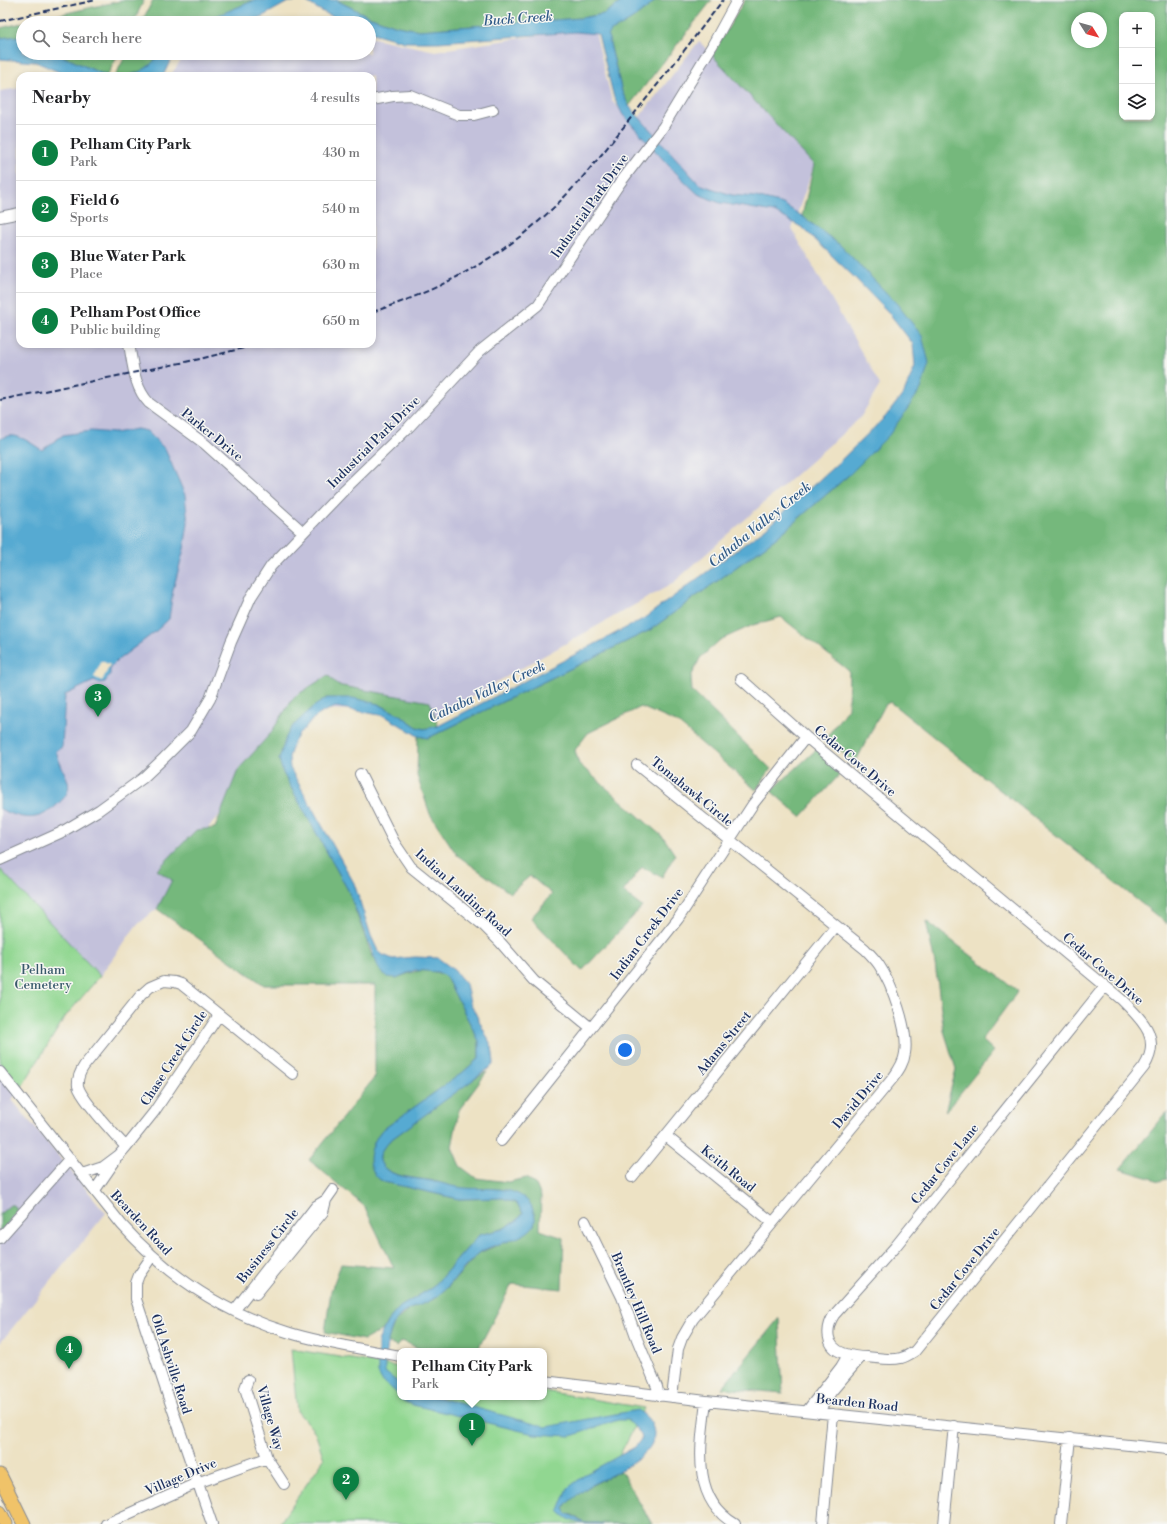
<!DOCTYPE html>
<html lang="en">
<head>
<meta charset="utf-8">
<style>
  :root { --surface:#fff; --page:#f2f2f2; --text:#202124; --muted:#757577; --line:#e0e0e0; --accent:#0b8043 }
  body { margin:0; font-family:"Libre Bodoni",serif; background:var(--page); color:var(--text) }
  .controls { position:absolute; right:12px; top:12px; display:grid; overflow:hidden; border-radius:8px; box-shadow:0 2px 6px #0003 }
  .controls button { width:36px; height:36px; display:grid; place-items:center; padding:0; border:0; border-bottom:1px solid var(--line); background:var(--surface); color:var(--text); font:20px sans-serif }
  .compass { position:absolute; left:1071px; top:12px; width:36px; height:36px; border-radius:50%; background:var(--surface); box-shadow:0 2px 6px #0003; rotate:127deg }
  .you { position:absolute; left:625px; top:1050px; width:14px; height:14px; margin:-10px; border:3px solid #fff; border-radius:50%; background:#1a73e8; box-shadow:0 0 0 6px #1a73e833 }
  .badge { display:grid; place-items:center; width:26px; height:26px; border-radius:50%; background:var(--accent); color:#fff; font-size:13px; font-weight:700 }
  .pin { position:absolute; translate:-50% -33px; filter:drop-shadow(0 1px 2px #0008) }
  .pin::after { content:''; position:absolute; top:21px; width:14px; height:12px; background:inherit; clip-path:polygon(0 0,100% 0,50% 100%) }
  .popup { position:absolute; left:397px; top:1348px; width:150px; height:52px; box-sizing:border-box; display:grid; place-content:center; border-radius:8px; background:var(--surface); filter:drop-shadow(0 1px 3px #0005); font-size:13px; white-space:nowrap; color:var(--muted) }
  .popup b { font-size:15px; color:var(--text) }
  .popup::after { content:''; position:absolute; left:50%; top:100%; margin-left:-8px; border:8px solid transparent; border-top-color:var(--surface) }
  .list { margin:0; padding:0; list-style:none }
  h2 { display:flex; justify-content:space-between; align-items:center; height:52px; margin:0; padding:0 16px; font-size:17px }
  h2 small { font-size:13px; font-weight:400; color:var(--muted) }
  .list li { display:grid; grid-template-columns:26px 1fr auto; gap:12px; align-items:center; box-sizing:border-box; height:56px; padding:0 16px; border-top:1px solid var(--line) }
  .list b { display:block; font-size:15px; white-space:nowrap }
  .list p { margin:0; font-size:13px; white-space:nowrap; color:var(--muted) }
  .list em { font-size:13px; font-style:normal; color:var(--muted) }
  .icon { flex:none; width:22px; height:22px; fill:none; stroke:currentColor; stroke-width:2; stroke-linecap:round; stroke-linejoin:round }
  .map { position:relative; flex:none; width:1167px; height:1524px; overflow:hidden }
  .search { position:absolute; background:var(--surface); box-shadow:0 2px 6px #0003; left:16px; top:16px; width:360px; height:44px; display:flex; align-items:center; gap:10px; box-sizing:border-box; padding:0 14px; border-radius:22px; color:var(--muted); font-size:15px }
  .panel { position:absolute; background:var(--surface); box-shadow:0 2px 6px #0003; left:16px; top:72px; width:360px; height:276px; border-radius:12px }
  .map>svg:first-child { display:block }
</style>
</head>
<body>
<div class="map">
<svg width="1167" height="1524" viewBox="0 0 1167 1524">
  <rect width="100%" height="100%" fill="#f6f6f2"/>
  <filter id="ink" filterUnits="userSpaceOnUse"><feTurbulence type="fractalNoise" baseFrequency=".025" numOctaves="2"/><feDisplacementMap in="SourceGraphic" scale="8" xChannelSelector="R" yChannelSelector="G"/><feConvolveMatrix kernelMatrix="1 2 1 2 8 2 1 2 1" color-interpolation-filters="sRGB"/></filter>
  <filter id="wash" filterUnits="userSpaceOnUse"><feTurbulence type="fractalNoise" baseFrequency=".012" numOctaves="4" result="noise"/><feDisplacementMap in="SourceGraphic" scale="16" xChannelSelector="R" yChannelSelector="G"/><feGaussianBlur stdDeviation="0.9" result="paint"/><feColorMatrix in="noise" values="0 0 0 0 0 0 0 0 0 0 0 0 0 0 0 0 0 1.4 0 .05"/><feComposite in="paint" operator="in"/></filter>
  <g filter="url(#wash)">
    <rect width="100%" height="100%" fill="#ede2c4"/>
    <!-- industrial -->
    <path fill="#c3c1db" d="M594,27l18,74 22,23 65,-83 115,124 -22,64 88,156 -20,33 -188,166 -239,134 -39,-7 -77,-2 -109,119 -8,45 -64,53 -36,50 -100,-107v-778l20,-3v256h352v-268h-202l16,-23h183v-16l66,14z
      M0,1063l20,24 -8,13 94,113 -106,130z"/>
    <!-- green -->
    <path fill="#91d791" stroke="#568378" d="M0,869l100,107 -35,41 -44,71 -21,-25z
      M291,1349l109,18v30h144v-6l100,17 -41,79 20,37h-344l45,-65 -9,-27 -18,-21z"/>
    <!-- forest -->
    <path fill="#74b87b" stroke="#48746c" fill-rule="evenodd" d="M124,0h20l-11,23h-110v14l-2,-1 -21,2v-10z
      M153,0h102l-46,19 -29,4h-39z
      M336,0h288l-20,14 -23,4 -162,12 -22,-4 -29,-10z
      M656,0h56l-83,106 -7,-14 -14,-56 2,-5c18,-8 32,-18 46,-31z
      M745,0h422v924l-277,-222 -5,3 -30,58 -29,-25 22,-30 1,-37 -68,-54 -28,8 -33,15 -20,18 -9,19 1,14 79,78 -15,21 -78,-67 -37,-16 -53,26 -13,17 4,14 85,74 11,17 -13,22 -20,-10 -19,25 19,15 -60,64 -51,-53 21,-24 -22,-18 -20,17 -53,-38 -27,-41 -13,-38 1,-40 10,2 222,-108 126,-92 74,-64 39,-39 40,-72 -88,-117 -39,-30 12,-51 -102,-110zM1122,15h30v102h-30zM1077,18h24v24h-24z
      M55,53h64l-12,23z
      M127,53h32c-8,18 -26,23 -44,23z
      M328,675l9,10 93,17 8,24 -14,3 -7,-2 -17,-12 -22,-11 -52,-6 -35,30 -8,45 65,117 24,66 24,22c18,-7 33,-12 50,-1l33,64v17l-17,15 -81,58c-11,15 -17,41 3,51l75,17 44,-1 13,5 7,10 -4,6 -16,10 -24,6 -46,52 -33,20 -13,15 -4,8 -19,10 -39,-8 6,-41 10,-27 53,4 -30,-62 -55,-46 66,-83v-92h-111l-107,-76 15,-29 -15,-10 39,-40 19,-2 23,-58 32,-36 24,-37z
      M817,749l25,23 -41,45 -30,-26z
      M926,921l92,70 -36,49 12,11 -49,61 11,-43 -12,-38 -9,-67z
      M487,1072l-28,38 -7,37 8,19 16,12 32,4 18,-4 10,7 5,11 -1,34 24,8 -2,51 -50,-5 -35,67h-12l-12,-3 -14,3h-14l-23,-10 -5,6 -10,-5 8,-20 11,-10 11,-7 17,-6 15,-13 30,-33 43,-18 12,-10 -27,-35c-17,-1 -34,0 -49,-2 -8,-1 -16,-5 -24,-7 -14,-3 -43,-3 -52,-16 -6,-9 1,-17 7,-24l82,-60z
      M1167,1112v67l-7,2 -40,-12z
      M10,1205h4l4,6 -18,21v-18z
      M779,1318l4,75 -61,-5z
      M621,1471l31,53 -68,-1 -11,-8 -6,-1 -3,-5c5,-15 42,-31 57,-38z"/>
    <!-- water -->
    <path fill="#56aad2" stroke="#386c98" d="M255,0h81l32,16 29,10 22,4 162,-12 23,-4 20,-14h32c-14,13 -28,23 -45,31l-3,5 14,56 7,14 70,78 33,11 24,2 27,7 19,12 39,30 56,58 25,32 7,27 -8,26 -32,46 -39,39 -74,64 -126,92 -222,108 -10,-2 -33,-20 -49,-9 -11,4 -11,7 -15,16 -5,8 -5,15 1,11 64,115 17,53 7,15 5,4 10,4 22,-2 23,1 16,12 12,14 4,18 22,45 2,15 -2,4 -103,75c-6,7 -13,15 -7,24 9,14 40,13 54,17 7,1 14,4 21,5 15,3 32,0 48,3 9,1 21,7 26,15 1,2 2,6 3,8 1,4 2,8 0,12 -9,16 -44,18 -56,29 -15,13 -26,31 -42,43 -13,10 -32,9 -41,25 -8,15 -11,34 -10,50l15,12v13h36l110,30 91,-17c9,5 16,12 17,23 2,24 -45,43 -63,52 -5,3 -10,8 -15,11 -5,4 -10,7 -12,13l3,5c7,1 12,8 18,9 6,1 12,-1 17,1 -19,0 -31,0 -43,-13l9,-23 18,-14 49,-27 7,-9 -1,-4 -13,-14h-10l-47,16 -37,-2 -121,-29 -13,-5 -4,-8 -13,-10 -5,-9v-32l9,-19 13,-15 33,-20 46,-52 24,-6 16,-10 4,-6 -7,-10 -13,-5 -44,1 -75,-17c-21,-11 -15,-35 -3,-51l81,-58 17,-15v-17l-33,-64 -8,-5 -23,-2 -19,8 -9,-1 -8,-8 -31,-79 -65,-117 -4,-14 7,-22 5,-9 22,-21 14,-9h26l25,6 22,11 17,12 7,2 14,-3 205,-107 122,-90 75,-68 46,-45 18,-23 11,-27 -2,-22 -24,-31 -35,-36 -51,-49 -29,-16 -54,-9 -22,-9 -29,-28 -46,-51 -9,-17 -16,-64 -22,-2 -138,10h-33l-36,-10v-9h-21l-25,-11 -18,-11 -17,1 -25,14 -19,7h-64l29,-4z
      M21,36l2,1v16h32l52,23h-39l-32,-14 -36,-3v-21z
      M159,53h15l-11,23h-35c12,-3 26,-11 31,-23z
      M137,429l10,2 18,18 20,46 3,28 -4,26 -11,41 -4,29 -14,13 -36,27 -9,9v7l-5,7 -7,1 -4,-2 -29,14 -3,52 -6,4c2,5 3,10 5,14 2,6 6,12 7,17 2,8 -2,14 -7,19 -20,21 -36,20 -61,8v-370c15,-9 29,3 42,11l21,-15 28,-4 23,2z"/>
    <!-- pier -->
    <path fill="#ede2c4" d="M102,661l8,4 -8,16 -8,-4z"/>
  </g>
  <g filter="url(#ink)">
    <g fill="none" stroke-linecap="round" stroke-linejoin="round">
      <!-- minor casing -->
      <g stroke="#848891" stroke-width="12">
        <path id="minor" d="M372,100l21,-4 17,-1 49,20h15l19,-5
          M0,217l20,-4
          M129,344c4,21 5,43 20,59l56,41 98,88
          M741,679l65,58 61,51 255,212c21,21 40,38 22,67l-229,284c-5,3 -9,6 -14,7 -11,3 -22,0 -34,-1 -8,0 -16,-1 -24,-4 -17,-6 -18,-24 -9,-38l61,-68 210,-261
          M637,765l228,184c5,5 10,10 14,16 13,19 30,66 26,88 -1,10 -7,18 -12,25l-200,241 -11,19 -4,11 -6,48
          M360,774l34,68 17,25 72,58 17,17 34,39 57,47
          M0,860l60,-27 39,-23 44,-32 21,-20 27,-27 19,-32 21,-57 20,-45 20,-31 74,-77 64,-62 71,-76 58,-46 82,-122 43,-56 49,-81 25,-46
          M0,1072l122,153c47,52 101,88 168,108 36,11 74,16 110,23
          M666,1136l106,86
          M501,1141l177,-222 75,-115 53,-67
          M126,1147c-11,-12 -45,-48 -48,-61 -1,-8 2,-14 6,-20l57,-71 9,-8 14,-6 11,1 6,2 112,90
          M82,1174l21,-7 16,-12 7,-8 28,-35 65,-97
          M632,1177l204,-251
          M95,1190l20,-29
          M585,1221l37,76 15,42 20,48 2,9
          M0,1238l70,-79
          M152,1256l-13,19 -3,8v16l30,91 46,134
          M256,1294l67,-82 3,-12
          M234,1311l82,-105 10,-6 7,-10
          M248,1380l-3,8 22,70 17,26
          M544,1381l162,20 461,48
          M706,1401c-5,43 -16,97 29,123
          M807,1411l34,-44 7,-12
          M818,1413l13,-21 30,-35
          M106,1524l91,-41 70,-25
          M823,1524l10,-110
          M944,1524l10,-98
          M1061,1524l9,-86"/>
      </g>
      <!-- major casing -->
      <g stroke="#848891" stroke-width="15">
        <path id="major" d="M0,1475l24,49
          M0,1512l6,12"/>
      </g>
      <!-- minor -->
      <use href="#minor" stroke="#fff" stroke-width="10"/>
      <!-- major -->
      <use href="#major" stroke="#f0c369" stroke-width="13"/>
      <!-- rail -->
      <path stroke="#1b2f5e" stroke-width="2" stroke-dasharray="6 3" stroke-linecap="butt" d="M0,21l96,-21
        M372,312c66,-21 127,-53 178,-101 28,-26 52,-57 76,-87 33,-41 65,-82 97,-124
        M0,400l200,-41 59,-15"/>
    </g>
  </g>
  <g text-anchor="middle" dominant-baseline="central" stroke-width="3" stroke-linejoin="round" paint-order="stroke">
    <!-- street labels -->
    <g font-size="13" fill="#1b2f5e" stroke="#f6f6f2">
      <text transform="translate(590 206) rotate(-55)">Industrial Park Drive</text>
      <text transform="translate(212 435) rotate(39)">Parker Drive</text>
      <text transform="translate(374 442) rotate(-45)">Industrial Park Drive</text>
      <text transform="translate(855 761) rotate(40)">Cedar Cove Drive</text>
      <text transform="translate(692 792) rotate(39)">Tomahawk Circle</text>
      <text transform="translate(463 893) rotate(42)">Indian Landing Road</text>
      <text transform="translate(647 934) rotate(-53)">Indian Creek Drive</text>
      <text transform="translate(1103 969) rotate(41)">Cedar Cove Drive</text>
      <text transform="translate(724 1043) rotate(-51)">Adams Street</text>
      <text transform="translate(174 1058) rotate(-57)">Chase Creek Circle</text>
      <text transform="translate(858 1100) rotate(-50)">David Drive</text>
      <text transform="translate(945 1164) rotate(-51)">Cedar Cove Lane</text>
      <text transform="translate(728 1169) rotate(39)">Keith Road</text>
      <text transform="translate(141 1223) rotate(47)">Bearden Road</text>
      <text transform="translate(268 1246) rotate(-52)">Business Circle</text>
      <text transform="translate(965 1269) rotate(-51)">Cedar Cove Drive</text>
      <text transform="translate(636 1303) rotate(67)">Brantley Hill Road</text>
      <text transform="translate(171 1364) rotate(72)">Old Ashville Road</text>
      <text transform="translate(857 1403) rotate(6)">Bearden Road</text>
      <text transform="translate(270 1418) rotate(74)">Village Way</text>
      <text transform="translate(181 1477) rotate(-23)">Village Drive</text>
    </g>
    <!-- park labels -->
    <g font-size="13" fill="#38596b" stroke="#f6f6f2">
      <text x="43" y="970">Pelham<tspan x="43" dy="15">Cemetery</tspan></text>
    </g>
    <!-- water labels -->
    <g font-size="14" font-style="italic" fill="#305a87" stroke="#f6f6f2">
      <text transform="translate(518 19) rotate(-4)">Buck Creek</text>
      <text transform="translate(760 525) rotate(-39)">Cahaba Valley Creek</text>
      <text transform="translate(487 692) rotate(-25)">Cahaba Valley Creek</text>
    </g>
  </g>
</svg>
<div class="controls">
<button>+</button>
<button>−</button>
<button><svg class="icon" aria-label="layers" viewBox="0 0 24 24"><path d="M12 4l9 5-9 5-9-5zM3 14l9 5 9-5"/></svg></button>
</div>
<svg class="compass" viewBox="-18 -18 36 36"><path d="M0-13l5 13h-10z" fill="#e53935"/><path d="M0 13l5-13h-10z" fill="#757577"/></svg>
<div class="you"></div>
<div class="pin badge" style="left:472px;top:1446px">1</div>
<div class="popup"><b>Pelham City Park</b>Park</div>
<div class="pin badge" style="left:346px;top:1500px">2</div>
<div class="pin badge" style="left:98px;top:717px">3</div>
<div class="pin badge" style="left:69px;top:1369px">4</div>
<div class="search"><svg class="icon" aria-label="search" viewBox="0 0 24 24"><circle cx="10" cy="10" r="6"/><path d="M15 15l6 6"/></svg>Search here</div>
<section class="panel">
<h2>Nearby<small>4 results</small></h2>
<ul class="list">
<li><span class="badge">1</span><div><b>Pelham City Park</b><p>Park</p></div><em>430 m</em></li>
<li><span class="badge">2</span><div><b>Field 6</b><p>Sports</p></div><em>540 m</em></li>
<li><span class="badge">3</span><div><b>Blue Water Park</b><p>Place</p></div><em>630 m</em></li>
<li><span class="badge">4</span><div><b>Pelham Post Office</b><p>Public building</p></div><em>650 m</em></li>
</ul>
</section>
</div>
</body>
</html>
